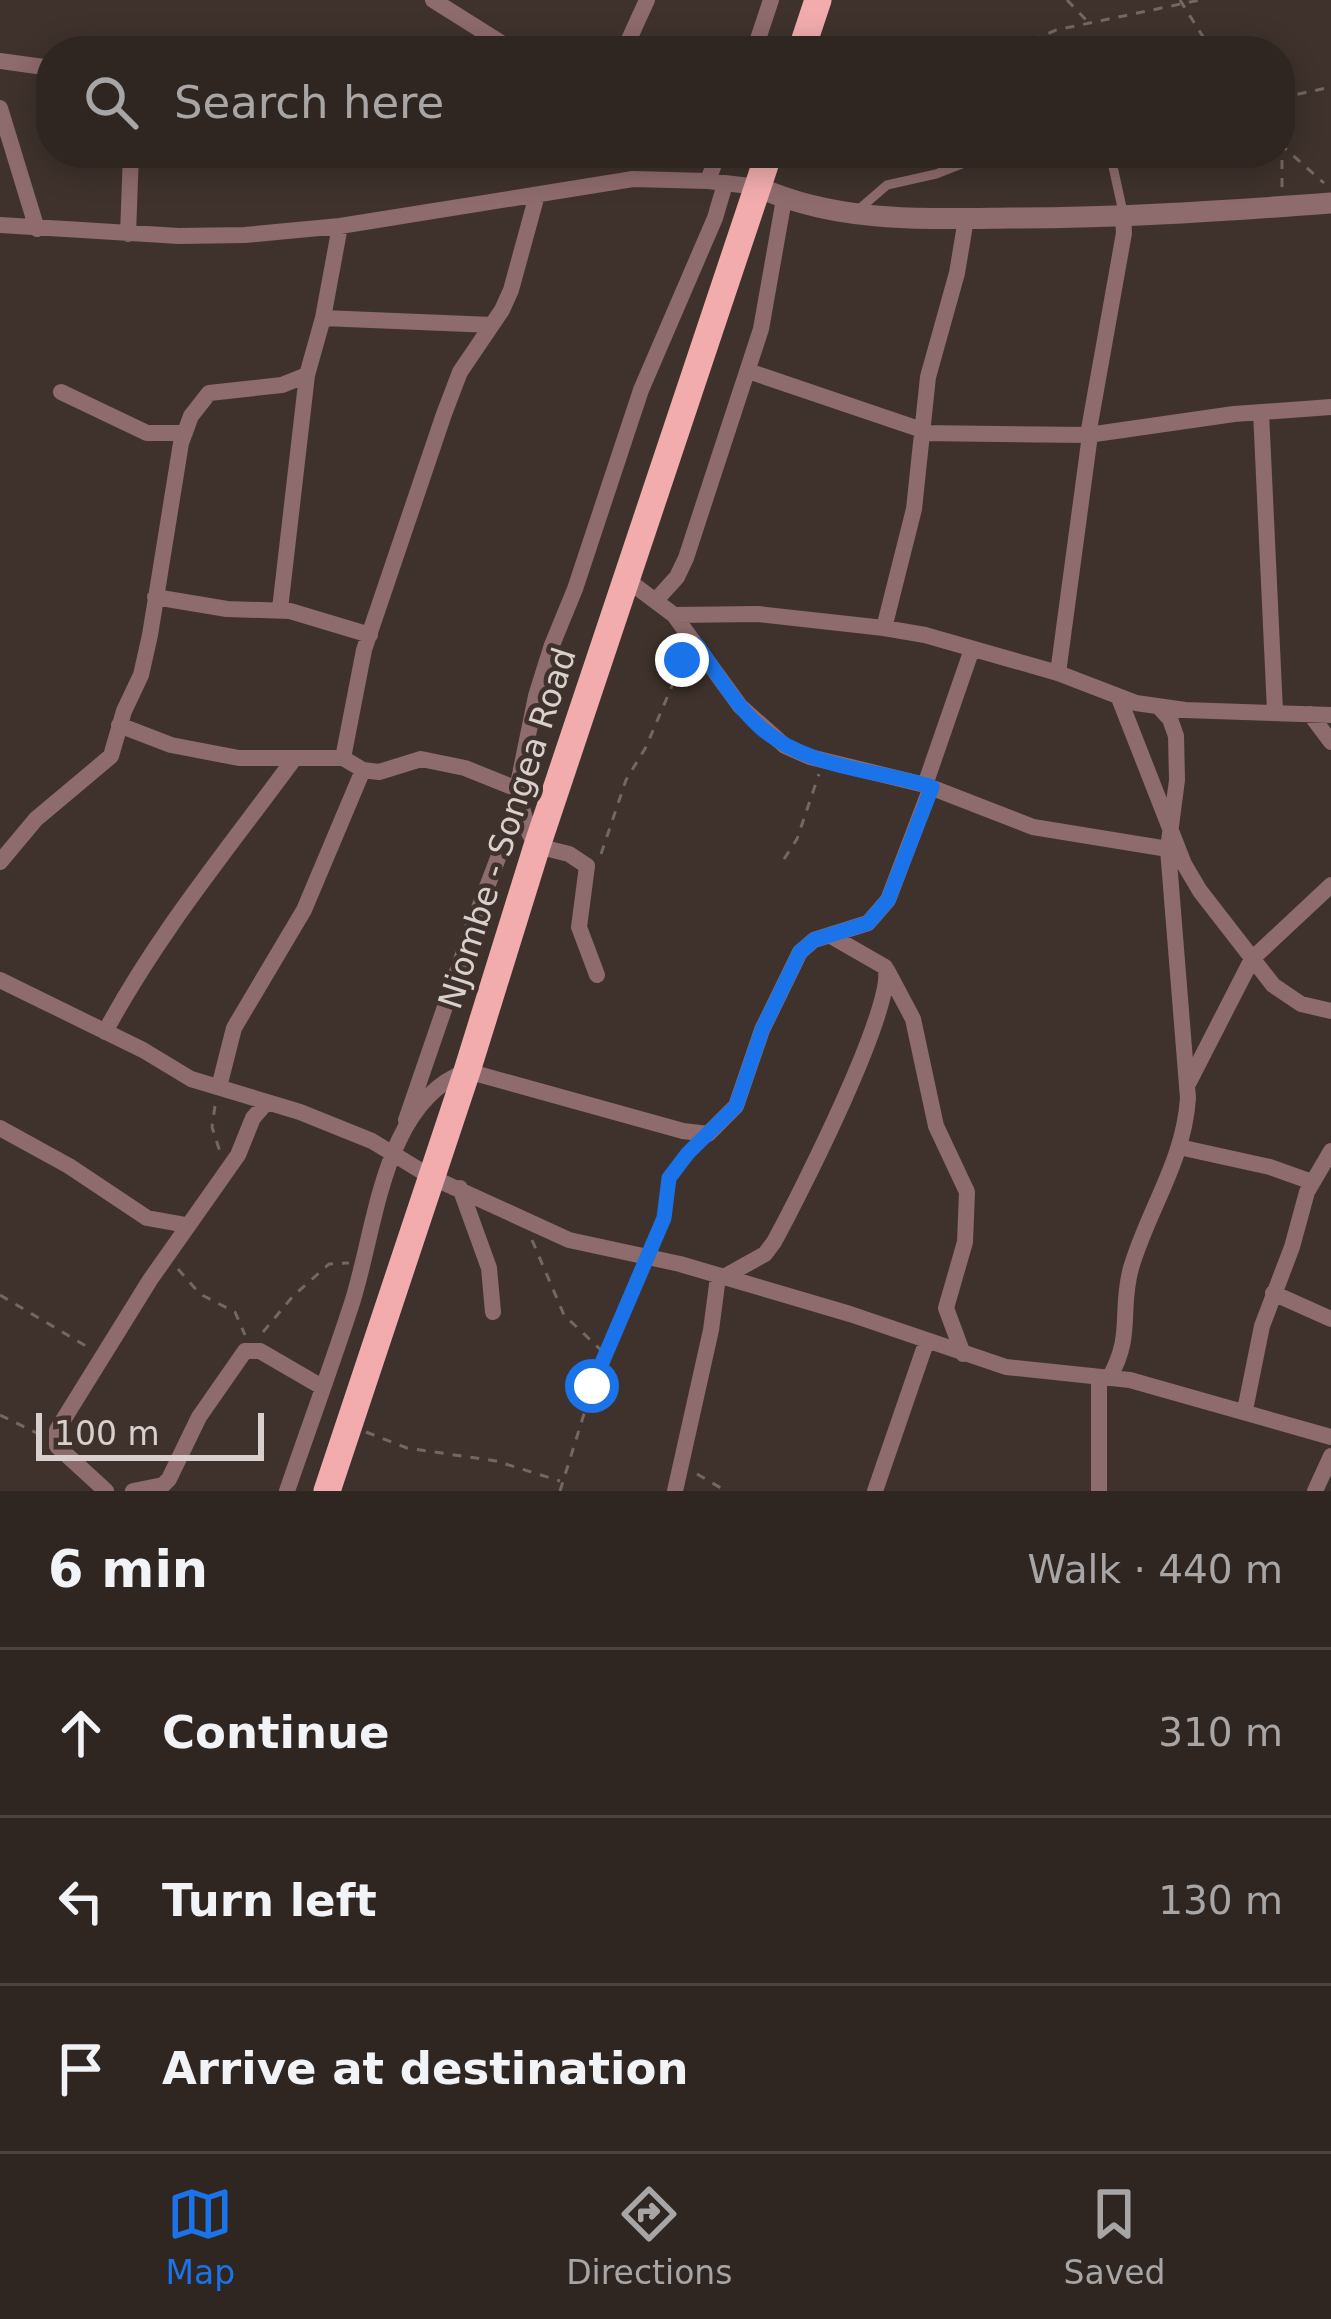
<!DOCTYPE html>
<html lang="en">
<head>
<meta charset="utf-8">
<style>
  :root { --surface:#2f2621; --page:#3b322e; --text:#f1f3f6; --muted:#a7a5a5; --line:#4a433f; --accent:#1a73e8 }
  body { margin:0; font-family:"DejaVu Sans",sans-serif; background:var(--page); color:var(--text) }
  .scale { position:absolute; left:36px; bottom:30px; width:228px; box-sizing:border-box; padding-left:12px; border:6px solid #d9d0cd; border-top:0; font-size:33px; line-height:42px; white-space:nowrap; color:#d9d0cd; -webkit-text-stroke:9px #3f322c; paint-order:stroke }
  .stop { position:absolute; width:36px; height:36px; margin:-27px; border:9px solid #1a73e8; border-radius:50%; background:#fff }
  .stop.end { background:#1a73e8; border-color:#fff; box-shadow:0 3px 12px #0008 }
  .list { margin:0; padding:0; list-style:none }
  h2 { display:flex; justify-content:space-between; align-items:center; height:156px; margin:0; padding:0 48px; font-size:51px }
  h2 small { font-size:39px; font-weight:400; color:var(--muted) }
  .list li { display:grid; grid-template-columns:78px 1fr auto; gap:36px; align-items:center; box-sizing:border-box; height:168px; padding:0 48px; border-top:3px solid var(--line) }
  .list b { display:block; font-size:45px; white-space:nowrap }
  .list em { font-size:39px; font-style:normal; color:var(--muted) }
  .icon { flex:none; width:66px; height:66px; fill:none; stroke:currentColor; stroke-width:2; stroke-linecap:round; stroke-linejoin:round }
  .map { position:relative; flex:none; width:1331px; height:1491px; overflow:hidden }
  .search { position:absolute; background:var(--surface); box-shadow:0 6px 30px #0003; left:36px; right:36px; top:36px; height:132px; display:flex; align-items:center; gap:30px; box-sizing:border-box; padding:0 42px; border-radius:48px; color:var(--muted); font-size:45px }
  .sheet { height:660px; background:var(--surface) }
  nav { display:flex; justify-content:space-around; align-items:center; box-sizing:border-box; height:168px; border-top:3px solid var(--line); background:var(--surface); font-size:33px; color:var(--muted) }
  nav a { display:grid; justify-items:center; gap:6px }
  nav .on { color:var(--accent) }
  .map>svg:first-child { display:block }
</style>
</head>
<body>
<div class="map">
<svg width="1331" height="1491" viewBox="0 0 1331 1491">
  <rect width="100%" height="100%" fill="#3f322c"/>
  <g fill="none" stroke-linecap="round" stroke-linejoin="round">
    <!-- path -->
    <path stroke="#736762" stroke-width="3" stroke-dasharray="9 9" stroke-linecap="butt" d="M1067,0l21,22
      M1180,0l32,51
      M846,51l32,-9 56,9
      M979,51l49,-9 28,-12 144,-30
      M1280,98l51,-11
      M1280,144l44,39
      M1282,187v-38
      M601,854l25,-74 20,-33 37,-87
      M784,859l13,-20 22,-65
      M215,1106l-3,21 9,28
      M532,1240l32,75 38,36
      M656,1240c15,-42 3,-58 37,-93
      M178,1269l22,25 35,18 10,23
      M0,1295l91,54
      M263,1332l30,-36 36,-32 20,-1
      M0,1415l43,21
      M366,1432l41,16 89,13 64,20
      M697,1474l29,17
      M560,1491l43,-138 39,-82"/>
    <!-- service -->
    <path stroke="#8e6b6c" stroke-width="9" d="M1110,153l13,59
      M858,210l29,-25 49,-11 54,-21"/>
    <!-- minor -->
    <path stroke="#8e6b6c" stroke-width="16" d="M433,0l81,51
      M616,51l10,-5 21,-46
      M754,51l17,-51
      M0,61l51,7
      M0,108l37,121
      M336,153l8,4
      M708,181l10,-28
      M0,225l179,11 66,-1 95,-9 293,-47 75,2 50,6
      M128,234l3,-81
      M323,318l169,7
      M748,371l174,59
      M61,392l86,41h38
      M1261,412l14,299
      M921,433l167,2 146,-21 97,-7
      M1088,435l36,-202 -1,-16
      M626,579l48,36 66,91 45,40 25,11 115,28 108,42 135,22
      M155,597l72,12 63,2 80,24
      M657,599l20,-22 9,-19 75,-229 23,-130
      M280,609l27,-234
      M674,615l84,-1 126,14 41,7 133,38 78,30 49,7 146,5
      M884,628l30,-119 14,-132 29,-104 9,-54
      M1058,673l32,-238
      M1119,698l65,166 16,27 73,94 28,19 30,7
      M1310,714l21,28
      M119,725l52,20 68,13h104l20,12 16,2 42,-13 44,9 52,21 12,44 8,13 32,8 18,12 -8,61 18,48
      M343,758l21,-108 80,-236 16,-42 42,-62 9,-20 26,-95
      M925,785l47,-136
      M517,789l19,-93 16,-51 23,-56 66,-199 74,-172 10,-34
      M0,862l36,-43 75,-63 13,-45 17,-36 9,-40 31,-192 10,-27 18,-23 73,-8 25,-10 16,-57 17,-92
      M887,970l26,49 23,107 31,66 -2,50 -19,66 17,46
      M0,980l143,70 48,29 109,33 72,29 59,36 138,63 111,24 170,50 156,53 124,13 201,57
      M105,1032c53,-99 123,-183 189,-273
      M1189,1082l63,-123 79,-74
      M219,1087l15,-59 70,-118 59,-140
      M406,1120l73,-212 41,-108
      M0,1128l69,38 78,52 39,7
      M1179,1147l91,20 42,15
      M460,1188l29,80 4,44
      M722,1278l43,-24 9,-12c23,-42 124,-240 111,-275l-54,-31
      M1273,1293l58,26
      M1099,1377v114
      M1109,1378c25,-43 10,-67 22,-110 17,-58 53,-107 57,-170l-20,-249 9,-69 -1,-44 -6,-17 -12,-13
      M1245,1410l17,-84 30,-79 15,-55 24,-41
      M106,1491l-49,-45v-16l93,-150 88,-125 15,-37 13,-15
      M133,1491l30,-6 6,-6 30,-62 46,-66h15l62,36
      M287,1491c21,-61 43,-121 63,-182 26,-74 30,-206 117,-238l216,60 25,3 28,-28 26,-76 38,-78 14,-12 54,-17 20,-23 43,-113
      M675,1491l36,-161 7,-53
      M875,1491l52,-151
      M1315,1491l16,-35"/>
    <!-- tertiary -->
    <path stroke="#8e6b6c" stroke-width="21" d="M758,187c80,36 166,32 252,31 108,0 214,-7 321,-15"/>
    <!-- trunk -->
    <path stroke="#f2acae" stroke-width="27" d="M801,51l17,-51
      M327,1491l140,-420 70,-225 232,-693"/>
  </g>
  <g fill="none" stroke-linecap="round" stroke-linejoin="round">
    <!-- route -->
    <path stroke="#1a73e8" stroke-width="15" d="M592,1386l72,-168 5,-40 19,-25 48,-47 26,-76 38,-78 14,-12 54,-17 20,-23 44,-113c-58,-18 -123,-18 -171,-59 -26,-23 -44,-55 -64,-83l-15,15"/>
  </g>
  <g text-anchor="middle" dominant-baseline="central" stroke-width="9" stroke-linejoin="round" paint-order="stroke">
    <!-- street labels -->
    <g font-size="33" fill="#d9d0cd" stroke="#3f322c">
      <text transform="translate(507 828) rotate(-72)">Njombe - Songea Road</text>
    </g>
  </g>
</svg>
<div class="scale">100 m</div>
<div class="stop" style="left:592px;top:1386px"></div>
<div class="stop end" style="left:682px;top:660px"></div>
<div class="search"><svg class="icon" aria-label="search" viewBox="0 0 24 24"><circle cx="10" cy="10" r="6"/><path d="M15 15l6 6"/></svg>Search here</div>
</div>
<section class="sheet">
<h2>6 min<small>Walk · 440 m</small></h2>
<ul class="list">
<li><svg class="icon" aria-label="ahead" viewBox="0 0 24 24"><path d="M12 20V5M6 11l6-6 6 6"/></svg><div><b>Continue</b></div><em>310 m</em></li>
<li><svg class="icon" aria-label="left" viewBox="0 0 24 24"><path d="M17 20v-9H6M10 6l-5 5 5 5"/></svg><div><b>Turn left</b></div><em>130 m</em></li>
<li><svg class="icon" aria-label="arrive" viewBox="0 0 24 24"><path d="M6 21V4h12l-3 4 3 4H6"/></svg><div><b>Arrive at destination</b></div></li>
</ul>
</section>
<nav>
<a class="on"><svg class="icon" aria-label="map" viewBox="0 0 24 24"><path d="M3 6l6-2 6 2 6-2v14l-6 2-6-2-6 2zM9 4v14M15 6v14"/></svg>Map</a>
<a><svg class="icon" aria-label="directions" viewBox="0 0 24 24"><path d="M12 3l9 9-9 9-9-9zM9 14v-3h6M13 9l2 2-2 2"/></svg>Directions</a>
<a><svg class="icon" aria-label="saved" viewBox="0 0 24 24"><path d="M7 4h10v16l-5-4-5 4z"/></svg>Saved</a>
</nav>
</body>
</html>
